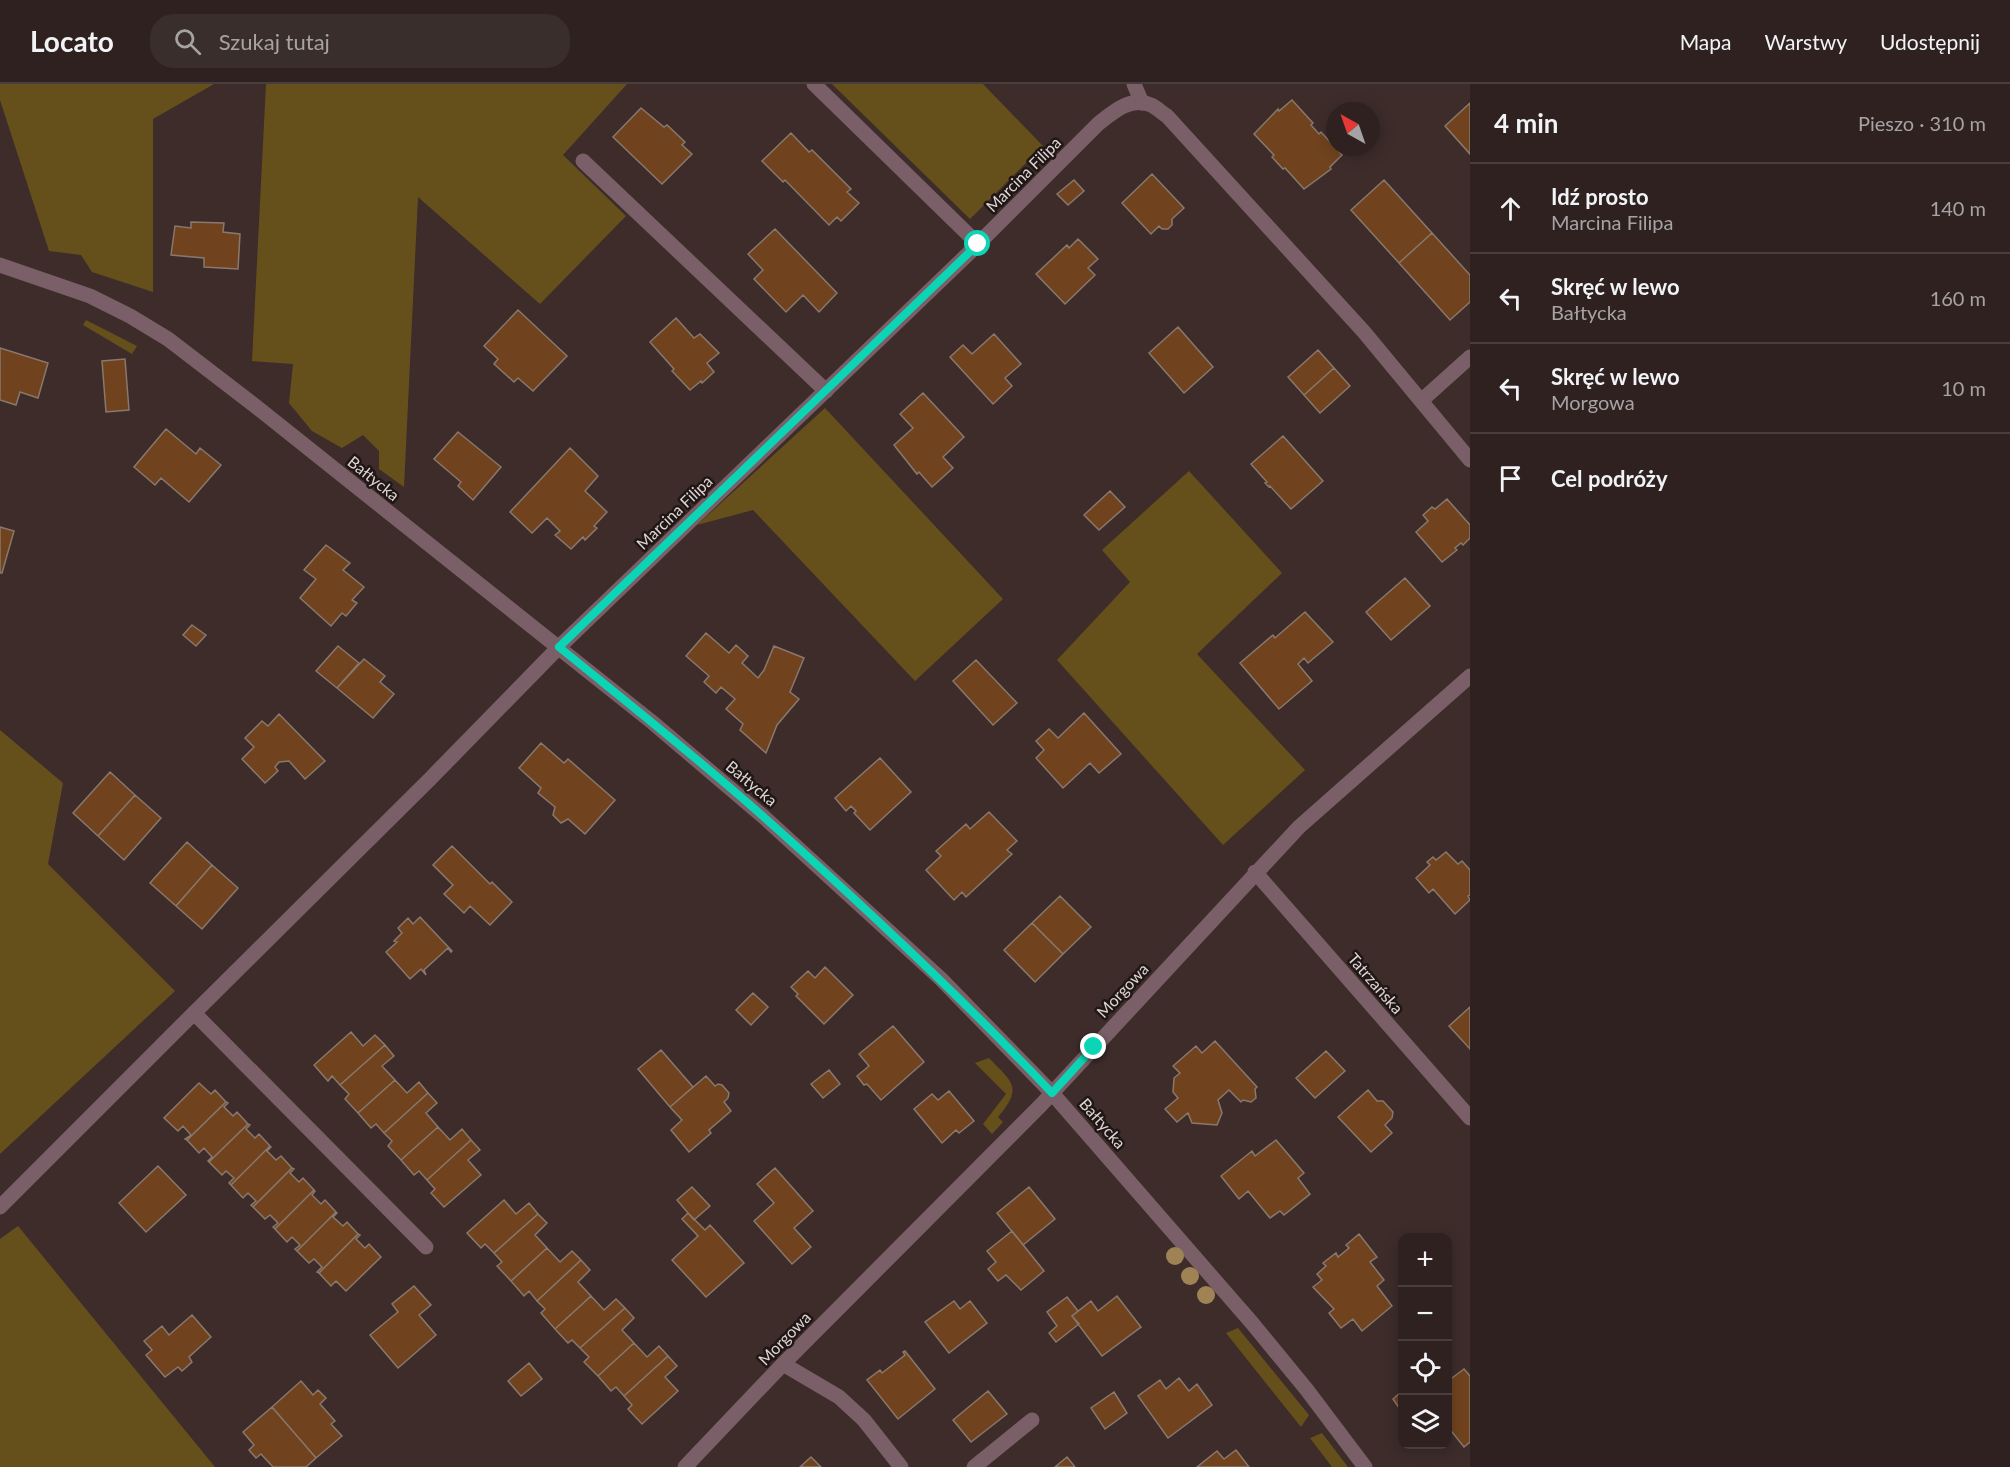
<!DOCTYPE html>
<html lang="pl">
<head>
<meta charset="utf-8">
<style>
  :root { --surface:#2e2120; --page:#3a2e2d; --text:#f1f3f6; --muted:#a7a3a5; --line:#493e3e }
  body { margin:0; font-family:Lato,sans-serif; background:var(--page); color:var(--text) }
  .controls { position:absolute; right:18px; bottom:18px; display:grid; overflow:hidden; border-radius:12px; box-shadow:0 3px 15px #0003 }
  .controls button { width:54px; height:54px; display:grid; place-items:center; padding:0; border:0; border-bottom:2px solid var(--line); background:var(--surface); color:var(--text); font:30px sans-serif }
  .compass { position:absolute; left:1326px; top:18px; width:54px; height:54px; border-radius:50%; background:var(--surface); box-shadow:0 3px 15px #0003; rotate:320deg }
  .stop { position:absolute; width:18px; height:18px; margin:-14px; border:4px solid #0cd5b5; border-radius:50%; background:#fff }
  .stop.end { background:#0cd5b5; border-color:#fff; box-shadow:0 2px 6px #0008 }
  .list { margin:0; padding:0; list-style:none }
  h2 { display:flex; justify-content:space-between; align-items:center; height:78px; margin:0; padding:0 24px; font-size:26px }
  h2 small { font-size:20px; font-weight:400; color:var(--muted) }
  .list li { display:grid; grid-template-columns:39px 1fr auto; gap:18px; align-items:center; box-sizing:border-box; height:90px; padding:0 24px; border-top:2px solid var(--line) }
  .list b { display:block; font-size:22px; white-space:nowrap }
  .list p { margin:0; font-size:20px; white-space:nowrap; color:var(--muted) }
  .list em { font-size:20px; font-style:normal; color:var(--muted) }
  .icon { flex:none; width:33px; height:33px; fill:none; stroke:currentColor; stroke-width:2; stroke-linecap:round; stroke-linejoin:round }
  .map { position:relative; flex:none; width:1470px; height:1383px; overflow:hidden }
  header { display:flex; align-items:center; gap:36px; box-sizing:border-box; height:84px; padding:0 30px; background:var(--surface); border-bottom:2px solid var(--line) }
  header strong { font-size:28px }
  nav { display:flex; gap:33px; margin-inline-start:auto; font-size:21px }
  .search { width:420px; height:54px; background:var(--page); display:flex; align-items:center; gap:15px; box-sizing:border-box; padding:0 21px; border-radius:24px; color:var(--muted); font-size:22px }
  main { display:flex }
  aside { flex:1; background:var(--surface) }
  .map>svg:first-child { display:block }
</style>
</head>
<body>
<header>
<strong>Locato</strong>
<div class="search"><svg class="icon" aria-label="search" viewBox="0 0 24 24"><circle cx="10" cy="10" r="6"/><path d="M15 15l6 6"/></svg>Szukaj tutaj</div>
<nav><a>Mapa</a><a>Warstwy</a><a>Udostępnij</a></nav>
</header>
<main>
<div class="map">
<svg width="1470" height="1383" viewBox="0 0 1470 1383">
  <rect width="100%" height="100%" fill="#3d2c2a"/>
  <!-- green -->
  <path fill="#65501c" d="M0,0h214l-61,35v173l-61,-20 -11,-17 -32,-4 -49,-151z
    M266,0h361l-64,71 63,61 -86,88 -122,-107 -14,290 -25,-18v-18l-16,-16 -21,13 -30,-17 -23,-28 4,-39 -41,-3z
    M832,0h151l60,62 -73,73z
    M86,236l51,26 -5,8 -49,-29z
    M825,324l178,191 -88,82 -162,-171 -56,15z
    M1189,387l93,102 -85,81 108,116 -82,75 -166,-185 73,-78 -28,-32z
    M0,646l63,53 -15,81 127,127 -175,163z
    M989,974c24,25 34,29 9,59l5,5 -11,12 -9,-10 23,-30 -31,-31z
    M18,1142l197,241h-215v-228z
    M1238,1244l71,87 -8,12 -75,-94z
    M1322,1349l26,34h-16l-22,-29z"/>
  <!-- building -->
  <path fill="#70431e" stroke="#88786d" stroke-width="1.5" d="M1292,16l21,23 -2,2 8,9 2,-2 21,23 -12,12 1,2 -27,20 -19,-21 -2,1 -11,-12 2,-2 -20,-21 24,-25 1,2z
    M1470,19v51l-25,-28z
    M641,24l23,19 3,-2 18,17 -3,3 10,9 -30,30 -49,-47z
    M791,49l18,19 3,-2 39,39 -4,3 12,11 -18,18 -4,-4 -8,8 -44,-45 -2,2 -21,-21z
    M1152,90l32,34 -12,11v6l-4,4h-6l-3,-3 -8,8 -29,-31z
    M1074,96l10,11 -16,14 -11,-11z
    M1384,96l48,53 -33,30 -48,-53z
    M191,138l33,1 -1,9 17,2 -2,35 -34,-2v-9l-33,-3 4,-29 16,2z
    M775,145l62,64 -18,19 -16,-17 -17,17 -32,-33 9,-9 -15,-16z
    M1432,149l38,42v27l-20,18 -51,-57z
    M1078,155l20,20 -10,9 7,7 -30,29 -29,-30 31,-29 2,3z
    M518,226l49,46 -34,35 -15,-13 -4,4 -20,-18 4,-5 -14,-13z
    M676,234l18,20 6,-4 19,19 -12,10 7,9 -12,11 -1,-2 -11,9 -18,-19 2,-2 -24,-27z
    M1178,243l35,40 -29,26 -35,-40z
    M994,250l27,30 -16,14 7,8 -19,18 -43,-47 13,-12 9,9z
    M0,264l48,15 -10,35 -18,-6 -4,13 -16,-5z
    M1318,266l16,18 -30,27 -16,-18z
    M125,275l4,51 -23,2 -4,-51z
    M1334,284l16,18 -30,27 -16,-18z
    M923,309l41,44 -21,20 10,11 -21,19 -13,-15 -2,2 -23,-29 19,-17 -13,-14z
    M166,345l30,25 4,-6 21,17 -32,37 -28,-24 -6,7 -21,-18z
    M458,348l43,35 -28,33 -15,-14 3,-4 -27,-23z
    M1283,352l40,45 -32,28 -21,-23 -1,1 -4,-4 2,-1 -16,-18z
    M570,364l28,28 -13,15 22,21 -13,14 3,2 -12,12 -2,-3 -12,12 -16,-14 5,-4 -13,-13 -15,15 -22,-21z
    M1110,407l15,16 -26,23 -15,-15z
    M1447,415l23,26v13l-7,7 -2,-2 -6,5 2,2 -15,12 -26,-30 12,-11 -5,-6 9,-8 3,2z
    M0,443l14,4 -12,42h-2z
    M326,461l24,18 -7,7 21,17 -12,13 5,3 -11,13 -4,-3 -11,13 -31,-28 16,-19 -12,-9z
    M1405,494l25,28 -39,34 -25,-28z
    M1305,528l28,30 -25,21 -4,-5 -6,6 14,17 -33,28 -39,-46 33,-28 2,3z
    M192,541l14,10 -10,11 -13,-11z
    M706,549l23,20 7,-8 12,11 -6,7 16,15 6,-8 10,-24 30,12 -14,34 9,7 -22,26 -11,28 -26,-23 3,-6 -17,-15 9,-10 -14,-12 -5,6 -12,-11 5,-6 -23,-20z
    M338,562l21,17 -22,25 -21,-17z
    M364,575l21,17 -5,6 14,12 -21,24 -36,-30z
    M976,576l41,43 -24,22 -40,-44z
    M1084,629l37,41 -22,19 -9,-10 -27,25 -27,-30 8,-8 -8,-9 13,-12 9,9z
    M279,630l46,47 -20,18 -16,-18 -10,1 -4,5 3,4 -13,12 -23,-24 12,-12 -9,-9 17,-17 6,5z
    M541,659l23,20 4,-4 47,41 -30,34 -17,-15 -7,4 -8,-8 2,-8 -17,-14 3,-5 -22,-20z
    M880,674l31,34 -41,38 -16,-17 2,-2 -5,-5 -5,5 -11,-13z
    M110,688l25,23 -37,41 -25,-23z
    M135,711l26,23 -37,42 -26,-24z
    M989,728l28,29 -10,9 5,4 -46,43 -4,-5 -8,8 -28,-30 15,-14 -5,-5 30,-27 4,5z
    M187,758l25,23 -36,41 -26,-23z
    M452,762l38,38 2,-2 20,20 -22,23 -20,-19 -6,7 -20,-19 9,-9 -20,-20z
    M1446,768l12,12 4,-3 8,9v25l-2,1 2,4 -15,14 -22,-25 -4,4 -13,-15 14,-13 -3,-3 6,-5 3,3z
    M212,781l26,23 -36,41 -26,-23z
    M1060,812l31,31 -28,27 -31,-31z
    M420,833l32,34 -1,1 -3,-4 -24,22 2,5 -5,-6 -11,10 -24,-27 11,-10 -3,-1 8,-8 -4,-5 10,-10 5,6z
    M1032,839l31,31 -28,28 -31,-32z
    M825,883l28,28 -29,29 -28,-28 2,-2 -7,-7 17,-16 7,7z
    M753,909l15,14 -17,18 -15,-15z
    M1470,923v42l-21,-23z
    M893,942l31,36 -43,38 -14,-16 -3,1 -7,-9 12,-10 -10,-12z
    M351,948l12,14 12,-11 10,10 -45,40 -8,-9 -4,5 -14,-16z
    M1215,957l42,46 -2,2 1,9 -5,4 -8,-2 -2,2 -12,-12 -11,10 4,13 -5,12 -25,-2 -4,-10 -11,9 -12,-13 13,-11 -5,-6 1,-14 6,-5 -7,-7 23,-20 6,7z
    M385,961l9,11 -12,10 13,14 -37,33 -13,-14 4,-5 -9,-9z
    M661,966l32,37 -23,20 -32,-38z
    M1326,967l19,20 -30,27 -19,-20z
    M829,986l11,14 -17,14 -12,-14z
    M706,992l9,10 3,-2 4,1 7,8 -1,5 -4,4 7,9 -22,19 2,3 -22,19 -18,-22 11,-10 -12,-13z
    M395,996l12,13 12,-11 9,11 -44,40 -8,-9 -5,4 -13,-15z
    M199,999l12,11 4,-4 11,12 -39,38 -2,-1 6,-4 -8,-9 -5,5 -14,-13z
    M1368,1006l9,11h6l10,11 -1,6 -7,7 7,8 -21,19 -33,-35z
    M949,1007l25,30 -15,12 -3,-3 -14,13 -28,-34 18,-15 6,6z
    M428,1009l9,10 -11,10 12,14 -37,33 -13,-14 4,-5 -8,-8z
    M226,1018l2,1 -4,4 9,9 4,-4 11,12 -39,38 -1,-1 4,-4 -8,-9 -5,5 -12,-13z
    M248,1040l2,1 -4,4 9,9 4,-4 11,12 -39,39 -2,-2 5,-5 -8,-7 -4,4 -13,-13z
    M438,1043l12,13 12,-11 9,11 -44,40 -8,-9 -5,4 -13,-15z
    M471,1056l9,10 -12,10 13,15 -37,32 -13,-14 4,-4 -8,-9z
    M1276,1056l28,33 -6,5 12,16 -26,21 -4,-4 -10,7 -22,-27 -9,8 -18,-23 31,-25 3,5z
    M270,1062l1,1 -4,4 9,9 5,-4 11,12 -39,39 -2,-2 5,-4 -8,-8 -5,5 -12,-13z
    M158,1082l28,29 -40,37 -27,-29z
    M292,1084l2,1 -4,4 9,9 4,-4 11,12 -39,39 -2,-2 5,-4 -8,-8 -5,4 -12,-12z
    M775,1084l38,43 -19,17 17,19 -19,17 -38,-43 20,-18 -17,-19z
    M692,1103l18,19 -16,14 -17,-20z
    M1029,1103l26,32 -32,26 -26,-32z
    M314,1106l1,1 -3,4 9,9 4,-4 11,12 -39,39 -2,-2 5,-4 -8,-8 -5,5 -12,-13z
    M504,1116l12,14 13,-11 9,11 -44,39 -9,-9 -4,4 -14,-15z
    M336,1128l1,1 -4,4 10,9 4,-4 11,12 -39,39 -2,-1 5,-5 -8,-8 -5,4 -12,-12z
    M688,1129l17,17 5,-5 34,38 -38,34 -34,-37 26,-24 -16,-17z
    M538,1130l9,9 -12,12 12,13 -36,33 -14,-15 5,-4 -8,-9z
    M1012,1147l32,40 -23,19 -15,-15 -8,6 -10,-12 8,-7 -9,-11z
    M358,1150l2,1 -4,4 9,9 4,-4 12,13 -35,34 -10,-10 -5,5 -12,-13z
    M1359,1150l18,23 -7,5 14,18 -7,6 15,20 -30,25 -9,-12 -12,9 -12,-15 5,-4 -21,-22 9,-7 -5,-6 9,-8 -3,-3 13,-10 2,4 11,-9 -3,-3z
    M547,1164l13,14 12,-11 9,9 -44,41 -8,-10 -5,5 -13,-15z
    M581,1176l9,10 -12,12 13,14 -36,33 -14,-16 4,-4 -8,-8z
    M414,1202l17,19 -12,10 17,20 -38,33 -28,-33 28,-23 -6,-8z
    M591,1212l13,14 12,-11 9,9 -45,40 -8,-8 -4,3 -13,-14z
    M1117,1212l24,31 -39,29 -30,-40 19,-15 7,10z
    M1067,1213l11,14 -6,5 7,8 -23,18 -7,-9 8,-7 -10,-14z
    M954,1217l6,8 10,-8 17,22 -38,30 -24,-31z
    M625,1224l9,10 -12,12 12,13 -36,33 -14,-14 5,-5 -9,-9z
    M192,1231l19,22 -22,20 3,5 -10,9 -4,-4 -13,10 -19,-22 6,-5 -8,-9 18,-15 7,9z
    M634,1259l13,14 12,-11 9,10 -44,40 -8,-9 -5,4 -13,-15z
    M905,1267l30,38 -37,30 -31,-39 13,-10 2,3 23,-18 -2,-3z
    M668,1272l9,10 -12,11 13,14 -36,33 -14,-15 4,-4 -8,-9z
    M529,1279l13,16 -21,17 -13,-15z
    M1464,1285l6,7v66l-6,5 -16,-20 2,-1 -2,-3v-42z
    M1179,1294l10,13 8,-7 15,21 -44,33 -30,-42 22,-16 6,9z
    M301,1297l12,14 5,-5 8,8 -6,6 15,17 -4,3 11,12 -26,22 -44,-51z
    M988,1307l19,23 -36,28 -18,-22z
    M1402,1307v21l-9,-13z
    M1114,1308l13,21 -22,16 -14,-21z
    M272,1323l44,51 -10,9h-33l-12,-13 -5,4 -7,-8 5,-5 -11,-13z
    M1236,1366l13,17h-52l20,-16 7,8z
    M811,1373l10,10h-21z
    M1067,1373l8,10h-20z"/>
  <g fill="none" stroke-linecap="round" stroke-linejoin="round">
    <!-- lane -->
    <path stroke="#7a5f68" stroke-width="15" d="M814,0l164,160
      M1134,0l8,19
      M583,77l243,230
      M0,1123l194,-194 232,234
      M974,1383l58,-47"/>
    <!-- street -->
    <path stroke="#7a5f68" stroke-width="15" d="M0,181l90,31 40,20 38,23 86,66 398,317 113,96 176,161 111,114 200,230 55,67 58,77
      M1421,317l49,-44
      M1255,788l215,246
      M194,929l236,-234 129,-132 411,-395 128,-128c15,-12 33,-28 53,-19 5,2 11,8 16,11l197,216 106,128
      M783,1280l56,33 25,23 37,47
      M685,1383l98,-103 258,-259 258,-278 171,-151"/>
  </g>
  <!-- trees -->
  <g fill="#9f8354">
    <circle cx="1175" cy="1172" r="9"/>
    <circle cx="1190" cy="1192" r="9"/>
    <circle cx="1206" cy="1211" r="9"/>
  </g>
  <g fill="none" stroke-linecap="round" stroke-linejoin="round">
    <!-- route -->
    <path stroke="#0cd5b5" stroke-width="8" d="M978,160l-419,403c70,57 140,112 207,172 99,88 195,178 286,274l42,-46"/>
  </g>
  <g text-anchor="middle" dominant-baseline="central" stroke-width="5" stroke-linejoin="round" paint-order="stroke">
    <!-- street labels -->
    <g font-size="16" fill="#e1d5d4" stroke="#1f1716">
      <text transform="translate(1023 90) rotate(-45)">Marcina Filipa</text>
      <text transform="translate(374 394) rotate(39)">Bałtycka</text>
      <text transform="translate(674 428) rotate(-44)">Marcina Filipa</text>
      <text transform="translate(752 699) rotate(40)">Bałtycka</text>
      <text transform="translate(1376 899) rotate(49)">Tatrzańska</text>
      <text transform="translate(1122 906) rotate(-47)">Morgowa</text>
      <text transform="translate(1103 1039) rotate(49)">Bałtycka</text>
      <text transform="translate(784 1254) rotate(-46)">Morgowa</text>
    </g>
  </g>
</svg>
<div class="controls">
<button>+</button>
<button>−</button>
<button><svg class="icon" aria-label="locate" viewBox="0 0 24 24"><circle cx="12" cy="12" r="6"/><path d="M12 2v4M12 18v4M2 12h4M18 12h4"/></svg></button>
<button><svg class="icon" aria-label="layers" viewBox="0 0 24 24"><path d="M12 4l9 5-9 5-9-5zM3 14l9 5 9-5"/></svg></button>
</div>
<svg class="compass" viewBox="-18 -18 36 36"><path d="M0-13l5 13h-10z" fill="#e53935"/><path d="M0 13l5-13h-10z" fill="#a7a3a5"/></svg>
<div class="stop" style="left:978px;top:160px"></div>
<div class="stop end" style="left:1094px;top:963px"></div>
</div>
<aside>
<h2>4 min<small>Pieszo · 310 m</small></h2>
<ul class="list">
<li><svg class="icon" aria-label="ahead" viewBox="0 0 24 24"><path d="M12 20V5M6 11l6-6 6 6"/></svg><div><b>Idź prosto</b><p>Marcina Filipa</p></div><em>140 m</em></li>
<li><svg class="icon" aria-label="left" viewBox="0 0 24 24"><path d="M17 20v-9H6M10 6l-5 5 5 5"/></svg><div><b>Skręć w lewo</b><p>Bałtycka</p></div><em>160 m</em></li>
<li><svg class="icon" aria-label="left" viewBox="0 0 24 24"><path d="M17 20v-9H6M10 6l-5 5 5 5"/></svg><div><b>Skręć w lewo</b><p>Morgowa</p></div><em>10 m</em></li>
<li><svg class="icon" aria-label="arrive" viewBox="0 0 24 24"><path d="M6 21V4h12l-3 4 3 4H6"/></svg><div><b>Cel podróży</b></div></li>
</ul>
</aside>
</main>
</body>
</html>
